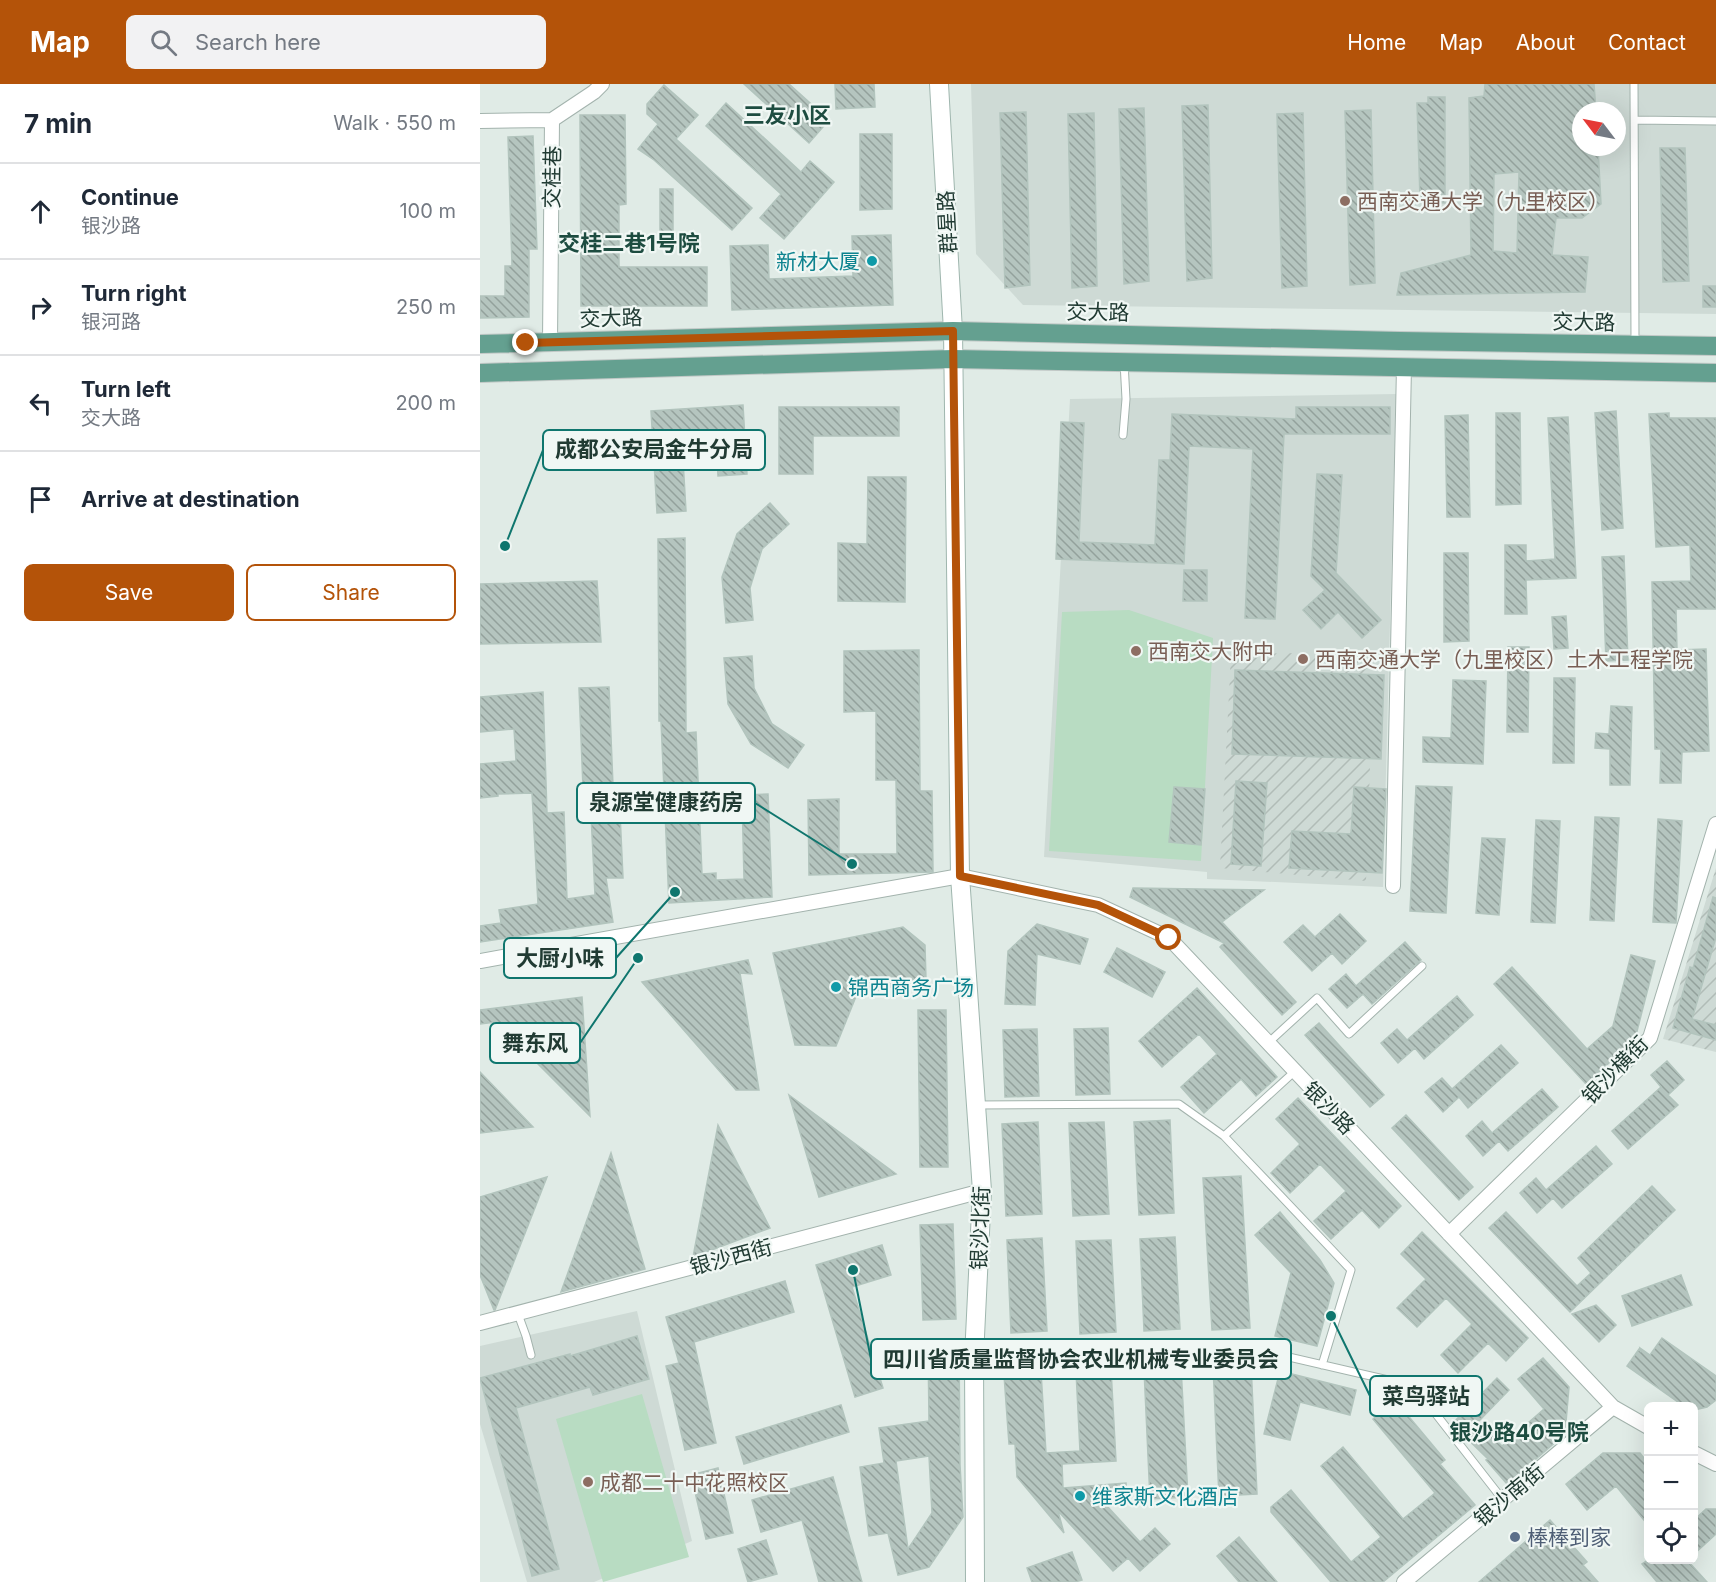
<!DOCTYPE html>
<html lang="en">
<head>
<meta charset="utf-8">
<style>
  :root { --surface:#fff; --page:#f2f2f3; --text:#1f2937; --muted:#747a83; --line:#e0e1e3; --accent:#b45309 }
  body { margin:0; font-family:Inter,"Noto Sans SC",sans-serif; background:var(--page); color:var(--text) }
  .controls { position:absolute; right:18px; bottom:18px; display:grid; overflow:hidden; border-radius:9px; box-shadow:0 6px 24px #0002 }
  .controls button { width:54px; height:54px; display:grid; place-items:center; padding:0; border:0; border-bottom:2px solid var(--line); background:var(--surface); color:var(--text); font:30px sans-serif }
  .compass { position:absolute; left:1092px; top:18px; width:54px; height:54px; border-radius:50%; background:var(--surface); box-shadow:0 6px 24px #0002; rotate:302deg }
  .stop { position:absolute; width:18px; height:18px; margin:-14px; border:4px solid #b45309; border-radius:50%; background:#fff }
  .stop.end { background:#b45309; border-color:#fff; box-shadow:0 2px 6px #0008 }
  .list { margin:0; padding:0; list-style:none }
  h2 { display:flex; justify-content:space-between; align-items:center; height:78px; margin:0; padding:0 24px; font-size:26px }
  h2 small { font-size:20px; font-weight:400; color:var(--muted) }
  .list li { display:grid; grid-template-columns:39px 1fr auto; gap:18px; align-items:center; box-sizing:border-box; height:96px; padding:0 24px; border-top:2px solid var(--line) }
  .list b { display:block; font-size:22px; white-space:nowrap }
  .list p { margin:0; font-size:20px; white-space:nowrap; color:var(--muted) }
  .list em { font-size:20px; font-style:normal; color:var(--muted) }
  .actions { display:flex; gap:12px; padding:18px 24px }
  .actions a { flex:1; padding:14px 0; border:2px solid var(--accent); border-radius:9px; text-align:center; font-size:21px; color:var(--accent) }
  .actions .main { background:var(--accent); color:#fff }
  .icon { flex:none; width:33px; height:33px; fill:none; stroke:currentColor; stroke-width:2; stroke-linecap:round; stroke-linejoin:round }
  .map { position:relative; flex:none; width:1236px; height:1498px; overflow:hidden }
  header { display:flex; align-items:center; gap:36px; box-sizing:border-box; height:84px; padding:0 30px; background:var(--accent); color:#fff }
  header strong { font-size:28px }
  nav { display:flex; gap:33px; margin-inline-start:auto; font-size:21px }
  .search { width:420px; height:54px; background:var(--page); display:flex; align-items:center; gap:15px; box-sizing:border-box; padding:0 21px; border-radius:9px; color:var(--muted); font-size:22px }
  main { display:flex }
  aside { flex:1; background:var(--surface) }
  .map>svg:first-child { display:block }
</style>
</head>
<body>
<header>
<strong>Map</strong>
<div class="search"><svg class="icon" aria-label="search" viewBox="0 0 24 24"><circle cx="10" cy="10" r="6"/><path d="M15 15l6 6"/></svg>Search here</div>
<nav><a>Home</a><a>Map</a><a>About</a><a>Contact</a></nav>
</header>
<main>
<aside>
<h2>7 min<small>Walk · 550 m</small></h2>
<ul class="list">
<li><svg class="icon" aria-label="ahead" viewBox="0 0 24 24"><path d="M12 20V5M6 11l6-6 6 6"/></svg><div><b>Continue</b><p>银沙路</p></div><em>100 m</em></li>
<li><svg class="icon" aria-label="right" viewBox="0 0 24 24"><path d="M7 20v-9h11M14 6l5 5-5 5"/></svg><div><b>Turn right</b><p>银河路</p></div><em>250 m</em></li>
<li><svg class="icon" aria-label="left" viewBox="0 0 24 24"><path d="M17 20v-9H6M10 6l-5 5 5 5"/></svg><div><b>Turn left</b><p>交大路</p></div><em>200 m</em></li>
<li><svg class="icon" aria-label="arrive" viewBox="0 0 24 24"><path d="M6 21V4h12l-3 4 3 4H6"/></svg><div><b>Arrive at destination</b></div></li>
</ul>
<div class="actions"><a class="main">Save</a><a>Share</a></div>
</aside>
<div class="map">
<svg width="1236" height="1498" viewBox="0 0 1236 1498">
  <defs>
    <pattern id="industrial-furrows" width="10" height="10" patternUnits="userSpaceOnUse" patternTransform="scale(1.5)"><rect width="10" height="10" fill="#cedad5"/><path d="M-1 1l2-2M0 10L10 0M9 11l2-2" fill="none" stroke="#b1bcb7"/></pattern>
    <pattern id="building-back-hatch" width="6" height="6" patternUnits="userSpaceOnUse" patternTransform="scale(1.5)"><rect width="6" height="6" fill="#b5c5bf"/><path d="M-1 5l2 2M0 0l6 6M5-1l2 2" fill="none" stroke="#93a19c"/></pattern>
  </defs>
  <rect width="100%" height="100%" fill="#e0ebe6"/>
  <!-- built -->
  <path fill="#cedad5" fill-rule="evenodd" d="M491,0h745v230l-693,-9 -47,-51zM1101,27h36v36h-36z
    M916,310l-13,493 -176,-8v-7l-163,-15 26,-458z
    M157,1227l55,230 -98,41h-67l-47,-158v-78z"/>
  <!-- industrial -->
  <path fill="url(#industrial-furrows)" d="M894,568l-8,229 -146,-13 11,-214z
    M1236,784v184l-53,-13z"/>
  <!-- park -->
  <path fill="#b8dcc2" d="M649,526l84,28 -12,223 -152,-10 13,-239z
    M162,1310l47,163 -86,25 -47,-163z"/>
  <!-- building -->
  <path fill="url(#building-back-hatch)" stroke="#b2c4bd" stroke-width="1.5" fill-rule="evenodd" d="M264,0h45l40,36 -20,23z
    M355,0h39l1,23 -39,2z
    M1005,0h109l2,27h-15v36h17l3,57 -19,14h-26l-4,37 36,2 -3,35 -188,3 4,-22 70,-18 -2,-157 15,-2zM1039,88l-2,81 -24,-2 1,-77z
    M184,1l34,30 -22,24 76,69 -20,22 -78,-70 -16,-11 20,-25 -11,-10v-10z
    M948,13h17v106l-16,-1 -1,-3 -8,-1 -3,-95h11z
    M246,19l75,69 9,-11 24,21 -50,57 -24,-21 21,-24 -75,-68z
    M728,21l4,173 -25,3 -5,-175z
    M664,24l5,173 -25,3 -5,-175z
    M891,26l4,173 -25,2 -5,-174z
    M546,28l4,173 -25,3 -5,-175z
    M614,29l3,173 -25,2 -4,-174z
    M823,29l4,173 -25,2 -5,-174z
    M100,31h45l1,89 -7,1v62h88v39h-126z
    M380,50h32v75l-32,1z
    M53,52l4,113h-8v68l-49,1v-22h25v-30h7l-4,-129z
    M1180,64h25l4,133 -26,1z
    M180,105h13v49h-13z
    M411,151l2,70 -161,5 -2,-64 38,-1 1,34 84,-3 -1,-40z
    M1223,202h13v21h-13z
    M263,321l4,69 -29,2 -2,-35 -34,2 4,68 -29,2 -6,-102z
    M299,323h120v29h-86v38h-34z
    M816,323h94v27h-106l-9,185 -30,-1 8,-169 -64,-3 -5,118 -128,-5 5,-137 23,1 -5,119 76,3 4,-85h11l2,-46 124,5z
    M1136,327l7,117 -21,2 -7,-117z
    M1016,329h24l1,91 -25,1z
    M1189,329v5h47v191h-40l1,41 29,-1 3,102 -27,1 -1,31h-21l1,-34h-6l-3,-167 39,-1 -1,-36 -34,2 -7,-133z
    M988,331l2,102h-23l-2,-101z
    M1088,333l8,161 -50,2 1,34h-22v-69h21v16l29,-2 -7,-141z
    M837,390l25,1 -6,98 45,47 -19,18 -24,-26 -17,17 -18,-19 22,-20 -14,-14z
    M388,393h38l-1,125 -67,-1v-58l29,1z
    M290,419l19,21 -27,25 -12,39 3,32 -27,3 -4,-46 15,-43z
    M205,454l1,195 10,-1 6,142 14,-1v7l28,-1 -2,-84 26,-1 4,103 -103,6 -8,-182h-2l-1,-182z
    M964,469h24l1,88 -25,1z
    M1144,472l4,104 -22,1 -4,-104z
    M704,486h23v31h-24z
    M117,497l4,61 -121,2v-60z
    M1086,532l2,32 -14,1 -2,-32z
    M1028,563h21l-1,85h-21z
    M439,566l1,141h12l1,81 -124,3 -1,-75 31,-1v55h58l-1,-74h-20v-69l-32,1v-61z
    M272,572l2,32 18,36 32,21 -16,23 -37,-24 -23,-40 -4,-46z
    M755,586l149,5 -3,84 -149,-5z
    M1074,594h21l-1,85h-21z
    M973,596l33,1 -3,83 -60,-2v-25l28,1z
    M129,603l4,99 -30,2 -4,-100z
    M63,608l4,121 17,-1 3,87 28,-4 -4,-80 29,-2 3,65h-17l7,44 -133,20v-16l21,-3 -2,-13 39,-6 -6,-111 -34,1v2l-18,2v-34l36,-3 -2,-32 -34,3v-35z
    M1131,622l21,1 -2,78h-20v-36l-15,-1 1,-15 13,1z
    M756,697l31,2 -6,83 -30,-2z
    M936,702l36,1 -6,126 -36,-2z
    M694,703l31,2 -4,56 -32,-3z
    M874,703l32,2 -4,84 -93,-5 3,-37 59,3z
    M1115,733l24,1 -5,103 -24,-1z
    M1178,735l24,2 -6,102 -23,-1z
    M1056,736l24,1 -5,102 -24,-1z
    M1002,754l23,1 -6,76 -23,-2z
    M653,804l131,2 -42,32 74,80 -14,13 -62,-68 4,-4 -94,-46z
    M1233,813l3,1v39l-24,82 24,6v15l-43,-12 17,-61 3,1z
    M860,830l26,27 -24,23 -10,-11 -20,18 -28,-29 19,-17 12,12z
    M557,840l51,15 -8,25 -43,-10 -2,51 -30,-1 3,-53z
    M423,843l22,18 1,35 -69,14 -21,52 -41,-1 -22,-92z
    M925,858l16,18 -49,44 -9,-10 -16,14 -18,-19 17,-15 10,12z
    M637,864l48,24 -13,25 -48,-25z
    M1151,871l24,6 -20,78 -49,45 -92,-100 18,-17 75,82 26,-23z
    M268,876l4,14 -12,-1 19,117h-23l-94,-108z
    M717,904l80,89 -21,19 -15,-17 -37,34 -23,-26 36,-33 -18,-20 -37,33 -23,-26z
    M977,912l16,19 -49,44 -9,-11 -17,15 -17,-20 16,-14 10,11z
    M102,913l8,119 -94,-94 -16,2v-14z
    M438,926h28l2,157h-28z
    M839,939l65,72 -14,12 -65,-72z
    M628,944l2,66 -34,1 -2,-66z
    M557,945l2,67 -34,1 -2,-67z
    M1021,961l17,18 -50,45 -9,-11 -16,15 -18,-20 17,-14 10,11z
    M1187,977l17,19 -16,15 10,10 -50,44 -16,-18 49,-44 -10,-12z
    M0,988l53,55 -53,6z
    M1062,1005l16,18 -50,44 -9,-10 -16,15 -17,-20 16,-15 10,12z
    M309,1011l107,79 -77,23z
    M818,1014l103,108 -22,22 -17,-18 -31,29 -17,-18 32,-30 -26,-27 -30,29 -19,-20 29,-29 -24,-25z
    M926,1031l67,72 -14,13 -67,-72z
    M690,1036l4,93 -35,2 -5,-93z
    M558,1038l4,92 -36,2 -4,-92z
    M624,1038l5,92 -36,2 -4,-93z
    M238,1041l52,103 -77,29z
    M1116,1062l16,18 -50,44 -9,-10 -16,15 -17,-20 16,-15 10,12z
    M131,1069l34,116 -84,23z
    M761,1092l9,152 -38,2 -9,-152z
    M67,1093l-52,133h-1l-14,-35v-78z
    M1172,1102l23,24 -105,102 -81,-84 17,-16 71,74 14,-13 -13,-15z
    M800,1128l40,48 14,23 -17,63 -42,-10 16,-63 -36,-38z
    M473,1140l3,95 -33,1 -3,-95z
    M942,1148l106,106 -22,23 -18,-18 -30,30 -17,-18 31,-31 -26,-26 -29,29 -20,-19 29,-29 -25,-25z
    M695,1153l5,92 -36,2 -4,-92z
    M562,1154l5,93 -36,2 -4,-93z
    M631,1156l5,92 -36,2 -4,-93z
    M402,1161l9,30 -39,12 31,101 -28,9 -39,-132z
    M1201,1191l11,30 -60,21 -10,-30z
    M305,1197l9,31 -100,30 22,101 -31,7 -19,-84 13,-3 -13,-46z
    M1116,1221l20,20 -17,17 -27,-28z
    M157,1252l12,43 -56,16 -3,-8 -74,21 43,161 -27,7 -52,-198 90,-24v2z
    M1182,1254l54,38v24l-9,7 -13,3v-3h-9l-58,-41 12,-17 2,3 -1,-4 10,7z
    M448,1258h31l1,123 3,52 -34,50 -31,8 -10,-42 -19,3 -9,-69 24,-4 -5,-35 50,-7zM449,1372l3,57 -24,36 -12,-88z
    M1063,1274l26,29 -4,47 -58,50 -21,-24 2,-1 -36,-35 45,-46 12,12 -31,32 24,24 42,-37 -26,-30z
    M771,1280l6,130 -38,2 -6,-130z
    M701,1283l7,130 -38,2 -6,-130z
    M631,1285l5,92 -54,3 1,24 63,-5 1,21 -20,2 33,36 15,-14 15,16 -30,27 -12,-13 -15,13 -55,-60 6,22 -47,-56 -2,-33h-6l-5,-69 37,-3 5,81 34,-2 -4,-80z
    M800,1287l76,19 -6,25 -50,-13 -10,38 -26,-6z
    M915,1316l50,60 -5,4 35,41 -92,77h-52l-60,-70v-5l20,-17 60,72 30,-25 -60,-71 22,-19 60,72 32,-26 -62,-74z
    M361,1321l8,27 -105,32 -8,-27z
    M1123,1369h37l8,10v62l-32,-39 -29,24 -21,-26z
    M238,1384l15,65 -27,6 -15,-64z
    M353,1393l15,55 14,50h-43l-17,-62 -41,12 -9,-32z
    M1226,1425h10v25l-22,20v-34z
    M1070,1436l37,42 -4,3 15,17h-119z
    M759,1453l38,45h-38l-22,-26z
    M286,1456l11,34 -29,8 -10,-33z
    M592,1468l10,28 -7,2h-43l-5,-14z
    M1168,1476h39l20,22h-50l-15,-18z"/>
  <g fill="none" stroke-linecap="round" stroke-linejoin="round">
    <!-- lane casing -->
    <g stroke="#a3b3ad" stroke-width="9">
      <path id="lane" d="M1154,0l1,258
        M1155,36l81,1
        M643,351l3,-36 -2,-37
        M788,959l49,-45 32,36 73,-68
        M814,988l-70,64 127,134 -29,95
        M496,1021l203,-1 45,32
        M38,1230l8,22 5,19
        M494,1273l280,-8 160,37 89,114"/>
    </g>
    <!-- street casing -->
    <g stroke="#a3b3ad" stroke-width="16">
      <path id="street" d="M0,37l72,-1 42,-28 8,-8
        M70,258l2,-222
        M913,802l11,-519
        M0,877l480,-85 138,29 71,33 444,469 35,20
        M969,1150l201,-196 66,-214
        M0,1239l502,-132
        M1214,1369l22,11
        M924,1498l209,-175"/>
    </g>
    <!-- secondary casing -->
    <g stroke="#9fb6ae" stroke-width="20">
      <path id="secondary" d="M459,0l14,247 7,545 22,315 -8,166 1,225"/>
    </g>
    <!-- primary casing -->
    <g stroke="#c1c8c6" stroke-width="20">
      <path id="primary" d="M0,260l473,-13 446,10 317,5
        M0,289l473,-14 763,14"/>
    </g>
    <!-- lane -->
    <use href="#lane" stroke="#fff" stroke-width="7"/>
    <!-- street -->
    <use href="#street" stroke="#fff" stroke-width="14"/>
    <!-- secondary -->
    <use href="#secondary" stroke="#fff" stroke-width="18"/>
    <!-- primary -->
    <use href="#primary" stroke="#64a090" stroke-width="18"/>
  </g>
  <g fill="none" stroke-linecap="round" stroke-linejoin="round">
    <!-- route -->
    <path stroke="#b45309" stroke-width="8" d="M46,259l427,-12 7,545 138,29 71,33"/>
  </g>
  <!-- markers -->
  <g fill="#8d6e63" stroke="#f0f7f4" stroke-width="2">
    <circle cx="865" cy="117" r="6"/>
    <circle cx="656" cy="567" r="6"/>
    <circle cx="823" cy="575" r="6"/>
    <circle cx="108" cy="1398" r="6"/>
  </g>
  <g fill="#0f9aa8" stroke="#f0f7f4" stroke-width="2">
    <circle cx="392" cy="177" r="6"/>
    <circle cx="356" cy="903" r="6"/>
    <circle cx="600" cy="1412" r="6"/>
  </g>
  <circle fill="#5c6f8a" stroke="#f0f7f4" stroke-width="2" cx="1035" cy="1453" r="6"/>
  <g text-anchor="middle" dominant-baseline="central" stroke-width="4.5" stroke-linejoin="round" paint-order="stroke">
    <!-- street labels -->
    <g font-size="21" fill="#213b33" stroke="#f0f7f4">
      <text transform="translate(72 93) rotate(-89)">交桂巷</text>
      <text transform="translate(467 138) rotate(-93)">群星路</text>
      <text transform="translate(618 228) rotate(1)">交大路</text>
      <text transform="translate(131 234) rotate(-2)">交大路</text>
      <text transform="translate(1104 238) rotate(1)">交大路</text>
      <text transform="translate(1135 986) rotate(-46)">银沙横街</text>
      <text transform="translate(849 1024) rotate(46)">银沙路</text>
      <text transform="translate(500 1144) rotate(-88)">银沙北街</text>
      <text transform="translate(251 1173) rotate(-15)">银沙西街</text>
      <text transform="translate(1029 1411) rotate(-40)">银沙南街</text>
    </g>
    <!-- education labels -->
    <g font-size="21" fill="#785e54" stroke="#f0f7f4" text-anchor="start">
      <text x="877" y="117">西南交通大学（九里校区）</text>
      <text x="668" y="567">西南交大附中</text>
      <text x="835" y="575">西南交通大学（九里校区）土木工程学院</text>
      <text x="120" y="1398">成都二十中花照校区</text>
    </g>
    <!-- culture labels -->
    <g font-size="21" fill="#0d838f" stroke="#f0f7f4" text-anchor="start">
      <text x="380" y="177" text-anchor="end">新材大厦</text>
      <text x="368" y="903">锦西商务广场</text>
      <text x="612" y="1412">维家斯文化酒店</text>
    </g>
    <!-- service labels -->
    <g font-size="21" fill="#4e5e75" stroke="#f0f7f4" text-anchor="start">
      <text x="1047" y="1453">棒棒到家</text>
    </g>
    <!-- neighbourhood labels -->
    <g font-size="22" font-weight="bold" fill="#1d4c40" stroke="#f0f7f4">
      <text x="307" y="31">三友小区</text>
      <text x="149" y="159">交桂二巷1号院</text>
      <text x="1039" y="1348">银沙路40号院</text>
    </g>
  </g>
  <!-- callouts -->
  <path fill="none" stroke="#0f766e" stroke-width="2" d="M25 462L63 366M372 780L275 719M195 808L136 874M158 874L100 959M373 1186L391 1275M851 1232L890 1312"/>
  <g fill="#0f766e" stroke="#f0f7f4" stroke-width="2">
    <circle cx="25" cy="462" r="6"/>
    <circle cx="372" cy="780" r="6"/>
    <circle cx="195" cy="808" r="6"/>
    <circle cx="158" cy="874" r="6"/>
    <circle cx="373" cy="1186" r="6"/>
    <circle cx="851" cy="1232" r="6"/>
  </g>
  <g fill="#f0f7f4" stroke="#0f766e" stroke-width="2">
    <rect x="63" y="346" width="222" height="40" rx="6"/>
    <rect x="97" y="699" width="178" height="40" rx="6"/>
    <rect x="24" y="854" width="112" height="40" rx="6"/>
    <rect x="10" y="939" width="90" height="40" rx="6"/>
    <rect x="391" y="1255" width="420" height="40" rx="6"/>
    <rect x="890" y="1292" width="112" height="40" rx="6"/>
  </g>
  <g font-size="22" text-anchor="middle" font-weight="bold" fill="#213b33">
    <text x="174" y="373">成都公安局金牛分局</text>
    <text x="186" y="726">泉源堂健康药房</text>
    <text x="80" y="882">大厨小味</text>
    <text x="55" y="967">舞东风</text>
    <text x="601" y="1283">四川省质量监督协会农业机械专业委员会</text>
    <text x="946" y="1320">菜鸟驿站</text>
  </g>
</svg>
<div class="controls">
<button>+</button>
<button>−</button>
<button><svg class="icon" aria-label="locate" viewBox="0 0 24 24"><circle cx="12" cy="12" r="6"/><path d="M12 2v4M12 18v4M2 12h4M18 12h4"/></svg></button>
</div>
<svg class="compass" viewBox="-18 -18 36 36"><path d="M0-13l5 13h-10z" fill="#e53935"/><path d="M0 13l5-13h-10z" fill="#747a83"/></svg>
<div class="stop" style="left:689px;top:854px"></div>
<div class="stop end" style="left:46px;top:259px"></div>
</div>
</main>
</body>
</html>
